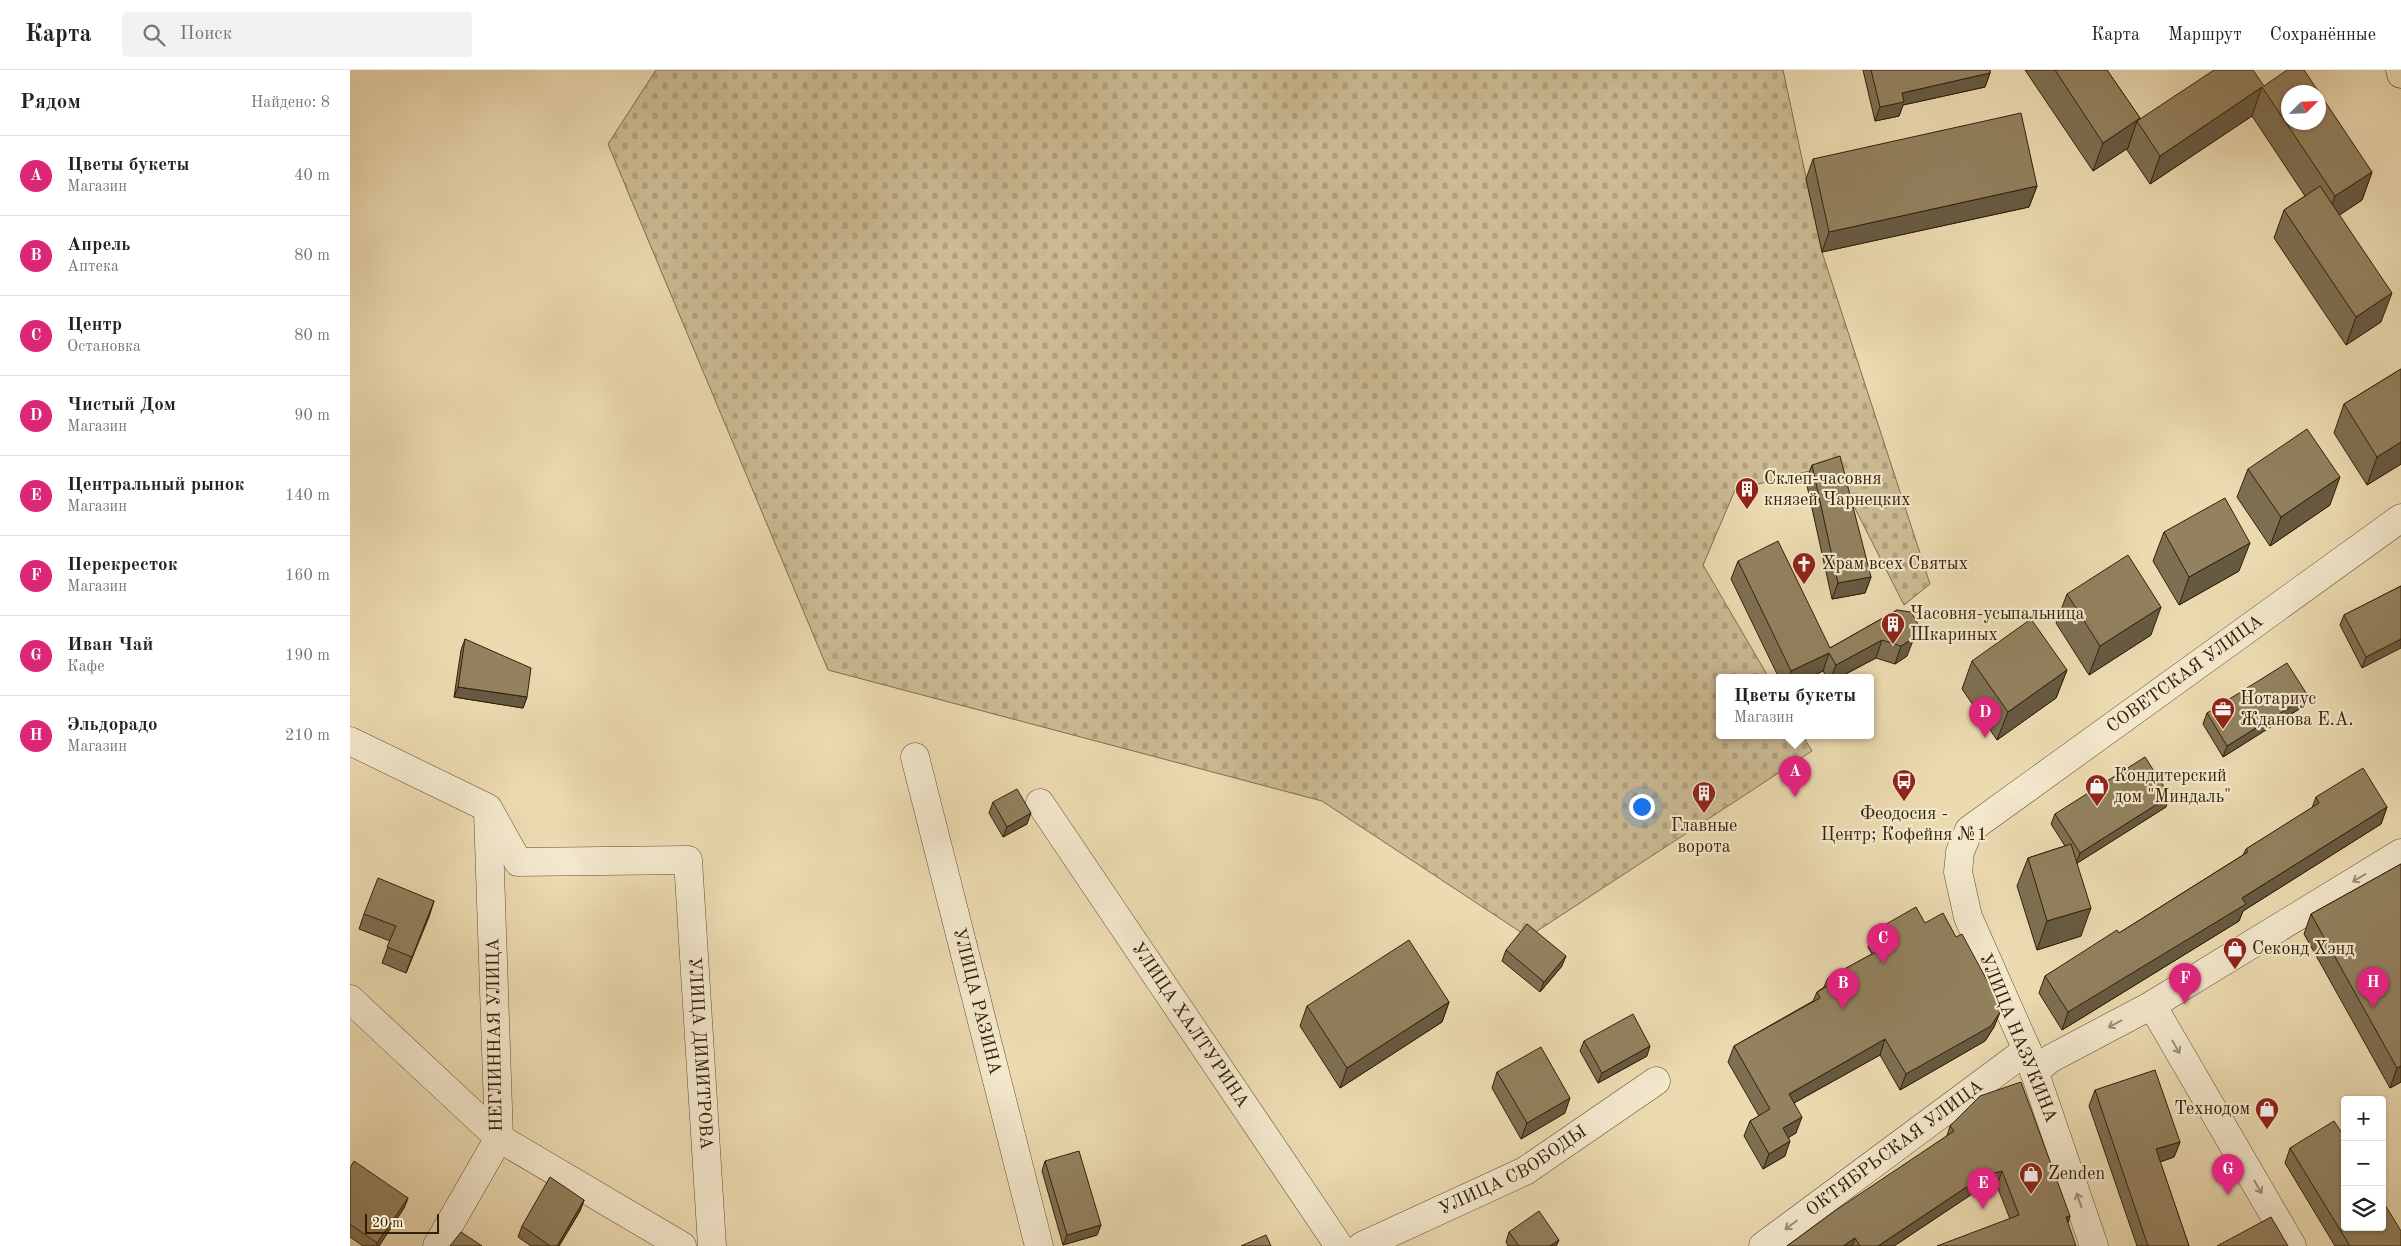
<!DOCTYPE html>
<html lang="ru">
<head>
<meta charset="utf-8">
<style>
  :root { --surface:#fff; --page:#f2f2f2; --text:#222; --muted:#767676; --line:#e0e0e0; --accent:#db2777 }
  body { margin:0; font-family:"Old Standard TT",serif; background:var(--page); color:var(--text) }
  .controls { position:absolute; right:15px; bottom:15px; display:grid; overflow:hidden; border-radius:5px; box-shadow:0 1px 4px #0004 }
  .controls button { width:45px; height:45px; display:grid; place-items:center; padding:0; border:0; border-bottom:1px solid var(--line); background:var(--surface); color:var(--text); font:25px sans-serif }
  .compass { position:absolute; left:1931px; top:15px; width:45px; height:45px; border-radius:50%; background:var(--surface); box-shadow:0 1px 4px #0004; rotate:66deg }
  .scale { position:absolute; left:15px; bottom:12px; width:74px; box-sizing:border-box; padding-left:5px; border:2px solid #322107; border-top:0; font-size:14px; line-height:18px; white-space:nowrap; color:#322107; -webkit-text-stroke:4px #f3e7cc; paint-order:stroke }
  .you { position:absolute; left:1291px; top:736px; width:18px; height:18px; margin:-12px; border:4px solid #fff; border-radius:50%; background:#1a73e8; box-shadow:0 0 0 8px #1a73e833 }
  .badge { display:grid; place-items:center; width:32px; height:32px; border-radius:50%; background:var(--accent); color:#fff; font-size:16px; font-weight:700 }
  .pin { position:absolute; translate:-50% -41px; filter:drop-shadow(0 1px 2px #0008) }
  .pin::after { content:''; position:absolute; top:26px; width:18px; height:15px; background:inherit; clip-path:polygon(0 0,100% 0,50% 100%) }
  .popup { position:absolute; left:1366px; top:604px; width:158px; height:65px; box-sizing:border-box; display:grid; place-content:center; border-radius:5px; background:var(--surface); filter:drop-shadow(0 1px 4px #0005); font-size:16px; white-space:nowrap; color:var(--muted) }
  .popup b { font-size:19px; color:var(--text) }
  .popup::after { content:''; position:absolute; left:50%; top:100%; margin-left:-10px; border:10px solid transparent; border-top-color:var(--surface) }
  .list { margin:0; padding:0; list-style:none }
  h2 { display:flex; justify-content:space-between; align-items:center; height:65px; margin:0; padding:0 20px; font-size:21px }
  h2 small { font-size:16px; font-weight:400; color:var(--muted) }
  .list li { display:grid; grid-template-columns:32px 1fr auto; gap:15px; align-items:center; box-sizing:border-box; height:80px; padding:0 20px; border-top:1px solid var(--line) }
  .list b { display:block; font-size:19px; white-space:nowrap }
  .list p { margin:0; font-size:16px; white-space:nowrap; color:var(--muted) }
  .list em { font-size:16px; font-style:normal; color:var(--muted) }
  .icon { flex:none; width:28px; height:28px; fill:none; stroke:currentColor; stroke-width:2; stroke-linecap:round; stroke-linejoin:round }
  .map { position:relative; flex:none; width:2051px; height:1176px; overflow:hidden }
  header { display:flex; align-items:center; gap:30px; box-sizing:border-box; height:70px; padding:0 25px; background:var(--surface); border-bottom:1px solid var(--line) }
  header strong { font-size:24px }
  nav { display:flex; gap:28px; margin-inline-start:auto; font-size:18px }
  .search { width:350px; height:45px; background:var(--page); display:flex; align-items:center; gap:12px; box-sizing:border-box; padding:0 18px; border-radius:5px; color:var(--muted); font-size:19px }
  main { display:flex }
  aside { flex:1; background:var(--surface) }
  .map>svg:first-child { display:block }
</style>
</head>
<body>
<header>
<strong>Карта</strong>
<div class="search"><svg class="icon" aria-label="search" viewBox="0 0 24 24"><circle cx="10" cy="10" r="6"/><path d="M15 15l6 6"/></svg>Поиск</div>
<nav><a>Карта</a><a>Маршрут</a><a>Сохранённые</a></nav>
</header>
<main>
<aside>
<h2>Рядом<small>Найдено: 8</small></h2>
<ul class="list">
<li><span class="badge">A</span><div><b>Цветы букеты</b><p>Магазин</p></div><em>40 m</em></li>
<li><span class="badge">B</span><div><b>Апрель</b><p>Аптека</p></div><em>80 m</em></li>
<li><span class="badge">C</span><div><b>Центр</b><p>Остановка</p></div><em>80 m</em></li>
<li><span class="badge">D</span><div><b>Чистый Дом</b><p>Магазин</p></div><em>90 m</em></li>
<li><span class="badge">E</span><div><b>Центральный рынок</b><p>Магазин</p></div><em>140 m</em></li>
<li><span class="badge">F</span><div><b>Перекресток</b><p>Магазин</p></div><em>160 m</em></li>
<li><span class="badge">G</span><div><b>Иван Чай</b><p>Кафе</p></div><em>190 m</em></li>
<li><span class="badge">H</span><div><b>Эльдорадо</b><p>Магазин</p></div><em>210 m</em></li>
</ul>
</aside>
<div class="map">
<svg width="2051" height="1176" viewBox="0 0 2051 1176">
  <defs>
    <pattern id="cemetery-stones" width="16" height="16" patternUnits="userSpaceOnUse" patternTransform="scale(1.25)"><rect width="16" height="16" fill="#ccbb93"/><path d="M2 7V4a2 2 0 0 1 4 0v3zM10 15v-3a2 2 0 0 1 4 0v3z" fill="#b0a07d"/></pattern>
  </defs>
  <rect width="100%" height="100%" fill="#ecdab0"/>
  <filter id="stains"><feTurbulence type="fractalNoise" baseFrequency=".004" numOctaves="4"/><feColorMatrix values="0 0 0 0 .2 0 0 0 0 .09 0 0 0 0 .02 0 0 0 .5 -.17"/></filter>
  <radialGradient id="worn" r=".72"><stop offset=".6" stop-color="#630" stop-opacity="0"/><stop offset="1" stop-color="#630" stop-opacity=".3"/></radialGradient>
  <!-- cemetery -->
  <path fill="url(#cemetery-stones)" stroke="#7f6e4d" d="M306,0h1127l39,182 108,332 -26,21 -71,-140 -98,25 -32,75 66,113h-49v58h83l9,15 -284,186 -206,-136 -494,-131 -220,-526z"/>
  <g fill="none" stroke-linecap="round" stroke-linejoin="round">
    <!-- minor casing -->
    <g stroke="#604f31" stroke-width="29">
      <g id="minor">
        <path id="s1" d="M0,671l138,67 30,54 170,-2 24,386"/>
        <path id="s2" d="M565,687l124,489"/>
        <path id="s3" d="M690,733l299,443"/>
        <path d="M0,929l149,139 183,108"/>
        <path d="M1802,935l140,241"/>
        <path d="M1684,1002l16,-13 102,-54 249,-152"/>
        <path d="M87,1176l62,-108 -11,-326"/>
        <path id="s4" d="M1012,1176l163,-75 131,-90"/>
        <path id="s5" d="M1413,1176l264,-196"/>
        <path id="s6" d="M1744,1176l-67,-196 -59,-133 -10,-45 2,-20 9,-22 432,-312"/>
      </g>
    </g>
    <!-- major casing -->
    <g stroke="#322107" stroke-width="29">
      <path id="major" d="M2050,0l1,4"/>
    </g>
    <!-- minor -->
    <use href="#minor" stroke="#f3e7cc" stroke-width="28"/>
    <!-- major -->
    <use href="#major" stroke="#ecdab0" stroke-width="28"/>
  </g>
  <!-- wall -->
  <path fill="#7e6f52" stroke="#322107" d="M1513,0h127v3l-5,14 -82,18 -4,11 -24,5z
    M1675,0h82l33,48 -1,3 125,-35 108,86 -10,28 -23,15 42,107 -35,23 -72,-107 10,-28 21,-14 -53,-80 -102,68 -23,-34 1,-2 -35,23z
    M1463,89l224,27 -8,21 -207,45 -16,-73z
    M2051,299v95l-34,21 -33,-52 10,-29z
    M1462,395l59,112 -6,16 -33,6 -26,-118z
    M1898,399l82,36 -60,41 -33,-49z
    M1814,462l75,39 -60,34 -26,-44z
    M1388,491l92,87 67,-38 10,46 -12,8 -19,-6 -38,20h-11l-4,-7 -15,7h-29l-48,-99z
    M2051,516l-39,82 -22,-43 4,-10z
    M1717,524l84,41 -62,40 -33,-52z
    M115,569l62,58 -4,11 -69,-11 7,-47z
    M1622,591l95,9 -11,28 -59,42 -35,-51z
    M1958,626l-4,10 -81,51 -20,-33 4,-11z
    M1966,727l71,10 -6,17 -138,87 -4,10 -177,109 -23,-37 6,-17 74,-43 124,-78 3,-6 66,-41z
    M643,732l34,22 -24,13 -14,-24z
    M1816,737l-89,56 4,73 -44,14 -20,-64 11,-28 37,-12 -14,-22 4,-10z
    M2051,794v218l-11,6 -86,-154 7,-20z
    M84,831l-28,72 -24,-10 8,-22 -31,-12 5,-15z
    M1575,853l31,14 44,75 -6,15 -9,14 -85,49 -20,-35 -86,48 2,30 -7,4 -4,19 -22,13 -19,-33 6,-15 9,-5 -31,-54 6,-16 79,-45 4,-9 7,-5 4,-9 44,-24 -4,-7 6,-16z
    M1156,880l56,16 -22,26 -38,-31z
    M1099,932l-7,20 -102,66 -40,-62 7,-20z
    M1234,971l63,15 -49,27 -18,-32z
    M1147,1002l68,41 -44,26 -29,-51z
    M1745,1020l85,52 -6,15 -14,5 29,84h-52l-48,-140z
    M1600,1056l120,90 -2,7 -58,-4 -13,-33 -19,4 -84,56h-107l160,-110z
    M1940,1078l111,98h-66l-50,-83z
    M695,1091l56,64 -4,10 -34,10 -21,-74z
    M0,1098l58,30 -4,10 -25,38h-16l-13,-9z
    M234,1130l-4,11 -21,35h-28l-13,-9 4,-11z
    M1159,1162l50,8 -3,6h-48l-2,-4z"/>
  <!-- shaded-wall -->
  <path fill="#675a42" stroke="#322107" d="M1640,3l-5,14 -82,18 -4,11 -24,5 5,-14 22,-14z
    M1912,17l-10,29 -102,68 10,-28z
    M1790,48l-2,4 -1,-1 -9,27 -35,23 10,-28z
    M2022,102l-10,28 -37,25 10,-29z
    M1687,116l-8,21 -207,45 7,-20z
    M2042,223l-11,29 -35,23 10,-28z
    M2051,372v22l-34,21 10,-28z
    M1990,407l-10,28 -60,41 11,-29z
    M1900,473l-11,28 -60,34 10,-28z
    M1521,507l-6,16 -33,6 6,-16z
    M1811,537l-10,28 -62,40 11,-29z
    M1564,568l-7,18 -12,8 6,-18z
    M2051,569v9l-39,20 4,-11z
    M1532,570l-6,18 -38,20h-7l5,-13z
    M1479,583l-6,18 -15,7h-19l2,-7z
    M1717,600l-11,28 -59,42 11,-28z
    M108,617l69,10 -4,11 -69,-11z
    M1958,626l-4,10 -81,51 4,-11z
    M1820,726l-4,11 -90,57 4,-11z
    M2037,737l-6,17 -138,87 -4,10 -177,109 6,-18 174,-114z
    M681,743l-4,11 -24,13 4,-10z
    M84,831l-5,16 -23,56 6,-16z
    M1741,838l-10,28 -44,14 10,-29z
    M1216,886l-4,10 -22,26 4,-10z
    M1099,932l-7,20 -102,66 7,-20z
    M1650,942l-6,15 -9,14 -85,49 6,-16z
    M1535,969l-5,16 -97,54 6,-15z
    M1300,976l-3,10 -49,27 4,-10z
    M2051,996v16l-11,6 7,-20z
    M1220,1028l-5,15 -44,26 6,-16z
    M1452,1047l-6,16 -18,11 5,-16z
    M1440,1071l-5,15 -22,13 6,-15z
    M1830,1072l-6,15 -23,8 5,-16z
    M1652,1101l-5,15 -19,4 -84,56h-16l105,-70z
    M58,1128l-4,10 -25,38h-3l1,-3z
    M234,1130l-4,11 -21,35h-2z
    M1720,1146l-5,14 1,-13z
    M751,1155l-4,10 -34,10 4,-10z
    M1505,1168l-3,8h-9z
    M1209,1170l-3,6h-6z"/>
  <!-- building -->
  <path fill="#93815f" stroke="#322107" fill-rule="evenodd" d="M1521,0h119v3l-88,20 2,9 -24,5z
    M1705,0h52l33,48 -37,25z
    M1864,0h39l11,16 23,-16h17l68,102 -37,24 -73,-109 -102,69 -23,-35zM1938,22h30v30h-30z
    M1671,43l16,73 -208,46 -16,-73z
    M1970,116l72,107 -36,24 -72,-107z
    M2051,299v73l-24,15 -33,-53z
    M1957,359l33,48 -59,40 -33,-48z
    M1490,386l31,121 -33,6 -26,-118z
    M1875,428l25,45 -61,34 -25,-45z
    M1428,471l52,107 67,-38 14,2 7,12 -4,14 -13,8 -19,-6 -46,25 -7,-12 -38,18 -53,-110z
    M1778,485l33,52 -61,39 -33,-52z
    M2051,516v53l-35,18 -22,-42z
    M1681,549l36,51 -59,42 -36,-51z
    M115,569l66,29 -4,29 -69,-10z
    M1937,593l21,33 -81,50 -20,-33z
    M1795,687l25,39 -90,57 -25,-39z
    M2013,698l24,39 -145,91 4,6 -178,108 -23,-36 72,-46 2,3 129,-81 -2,-3 73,-46 -3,-6z
    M667,719l14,24 -24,14 -14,-25z
    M1721,774l20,64 -44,13 -19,-63z
    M2051,794v202l-4,2 -86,-154z
    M28,808l56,23 -22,56 -25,-10 9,-21 -32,-12z
    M1566,837l9,16 18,-10 13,24 6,-3 34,63 4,15 -9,14 -85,48 -21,-35 -96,55 13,23 -19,11 7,13 -21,13 -19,-33 20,-12 -36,-63 86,-48 -3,-6 14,-8 -3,-6 55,-30 -9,-17z
    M1177,854l39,32 -22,26 -38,-32z
    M1059,870l40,62 -102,66 -40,-62z
    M1283,944l17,32 -48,27 -18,-32z
    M1191,977l29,51 -43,25 -30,-51z
    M1805,1000l25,72 -24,7 33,97h-41l-53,-156z
    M1671,1012l49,134 -4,1 10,29h-139l82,-31 -17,-44 -19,5 -105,70h-18l-5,-8 -12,8h-56l49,-36 118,-79 -4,-5 30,-30z
    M1984,1051l11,17v89h37v-27l19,31v15h-51l-60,-98z
    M729,1081l22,74 -34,10 -22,-74z
    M4,1091l54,37 -31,45 -27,-19v-56z
    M200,1107l34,23 -27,46h-7l-28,-20z
    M1189,1141l20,29 -9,6h-31l-10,-14z
    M1921,1147l17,29h-71z
    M111,1162l21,14h-32z
    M916,1165l5,11h-30z"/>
  <!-- one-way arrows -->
  <defs><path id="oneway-shaft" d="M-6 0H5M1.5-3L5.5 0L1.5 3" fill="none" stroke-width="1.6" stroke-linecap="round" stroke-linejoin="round" transform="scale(1.25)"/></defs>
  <g stroke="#9c8e73">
    <use href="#oneway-shaft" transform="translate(2009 808) rotate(149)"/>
    <use href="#oneway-shaft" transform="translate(1765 954) rotate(152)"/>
    <use href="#oneway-shaft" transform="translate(1826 977) rotate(60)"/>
    <use href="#oneway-shaft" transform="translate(1908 1117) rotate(60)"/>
    <use href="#oneway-shaft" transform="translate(1729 1130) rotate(-109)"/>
    <use href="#oneway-shaft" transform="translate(1441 1155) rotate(143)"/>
  </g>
  <!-- icons -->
  <defs>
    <g id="building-pin" transform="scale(1.25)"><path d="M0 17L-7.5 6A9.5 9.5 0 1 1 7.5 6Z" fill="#8f2418" stroke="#f3e7cc"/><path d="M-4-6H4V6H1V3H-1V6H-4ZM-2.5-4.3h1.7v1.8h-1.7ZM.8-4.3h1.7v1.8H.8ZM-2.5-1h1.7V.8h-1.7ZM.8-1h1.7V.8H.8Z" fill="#fff"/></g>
    <g id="church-pin" transform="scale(1.25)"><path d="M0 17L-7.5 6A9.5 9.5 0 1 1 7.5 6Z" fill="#8f2418" stroke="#f3e7cc"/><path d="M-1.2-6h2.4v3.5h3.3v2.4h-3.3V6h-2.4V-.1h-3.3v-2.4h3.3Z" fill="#fff"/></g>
    <g id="office-pin" transform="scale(1.25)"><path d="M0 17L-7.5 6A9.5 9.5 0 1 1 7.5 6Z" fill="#8f2418" stroke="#f3e7cc"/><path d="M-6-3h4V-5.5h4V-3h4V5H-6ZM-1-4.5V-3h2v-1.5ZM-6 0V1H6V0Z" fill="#fff"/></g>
    <g id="bus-pin" transform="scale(1.25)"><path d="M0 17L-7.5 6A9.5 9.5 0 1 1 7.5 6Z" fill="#8f2418" stroke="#f3e7cc"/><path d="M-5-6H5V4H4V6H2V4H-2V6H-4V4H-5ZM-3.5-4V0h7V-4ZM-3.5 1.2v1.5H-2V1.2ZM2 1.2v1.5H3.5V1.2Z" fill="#fff"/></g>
    <g id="shop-pin" transform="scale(1.25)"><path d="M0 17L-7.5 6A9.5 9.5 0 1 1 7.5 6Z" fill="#8f2418" stroke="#f3e7cc"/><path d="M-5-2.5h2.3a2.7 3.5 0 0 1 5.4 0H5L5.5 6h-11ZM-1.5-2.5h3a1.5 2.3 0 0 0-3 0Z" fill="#fff"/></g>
  </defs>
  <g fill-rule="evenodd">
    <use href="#building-pin" x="1397" y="419"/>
    <use href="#church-pin" x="1454" y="494"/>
    <use href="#building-pin" x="1543" y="554"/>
    <use href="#office-pin" x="1873" y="639"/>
    <use href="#bus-pin" x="1554" y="711"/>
    <use href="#shop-pin" x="1747" y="716"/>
    <use href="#building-pin" x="1354" y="723"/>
    <use href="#shop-pin" x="1885" y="879"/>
    <use href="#shop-pin" x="1917" y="1039"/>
    <use href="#shop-pin" x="1681" y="1104"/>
  </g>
  <g text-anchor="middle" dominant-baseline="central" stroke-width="4.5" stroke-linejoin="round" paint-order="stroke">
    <!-- poi labels -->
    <g font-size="18" fill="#322107" stroke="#f3e7cc" text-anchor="start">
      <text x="1414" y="409">Склеп-часовня<tspan x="1414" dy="21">князей Чарнецких</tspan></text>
      <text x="1472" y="494">Храм всех Святых</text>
      <text x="1560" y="544">Часовня-усыпальница<tspan x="1560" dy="21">Шкариных</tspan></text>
      <text x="1890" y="629">Нотариус<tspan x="1890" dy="21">Жданова Е.А.</tspan></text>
      <text x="1764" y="706">Кондитерский<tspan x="1764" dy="21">дом "Миндаль"</tspan></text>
      <text x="1554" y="744" text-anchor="middle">Феодосия -<tspan x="1554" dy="21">Центр; Кофейня №1</tspan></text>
      <text x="1354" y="756" text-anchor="middle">Главные<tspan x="1354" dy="21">ворота</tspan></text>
      <text x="1902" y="879">Секонд Хэнд</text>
      <text x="1900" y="1039" text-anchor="end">Технодом</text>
      <text x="1698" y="1104">Zenden</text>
    </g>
    <!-- street labels -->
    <g font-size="18" fill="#322107" stroke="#f3e7cc">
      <text stroke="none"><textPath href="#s6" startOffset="709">СОВЕТСКАЯ УЛИЦА</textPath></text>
      <text stroke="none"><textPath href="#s2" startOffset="252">УЛИЦА РАЗИНА</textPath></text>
      <text stroke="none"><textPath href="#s3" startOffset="268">УЛИЦА ХАЛТУРИНА</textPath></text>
      <text transform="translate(145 965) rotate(-91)">НЕГЛИННАЯ УЛИЦА</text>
      <text transform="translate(1668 968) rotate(68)">УЛИЦА НАЗУКИНА</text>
      <text stroke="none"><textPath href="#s1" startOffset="579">УЛИЦА ДИМИТРОВА</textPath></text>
      <text stroke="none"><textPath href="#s5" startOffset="164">ОКТЯБРЬСКАЯ УЛИЦА</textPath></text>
      <text stroke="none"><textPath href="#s4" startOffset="169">УЛИЦА СВОБОДЫ</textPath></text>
    </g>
  </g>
  <rect width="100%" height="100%" filter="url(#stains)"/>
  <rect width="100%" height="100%" fill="url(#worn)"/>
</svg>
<div class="controls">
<button>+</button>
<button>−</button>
<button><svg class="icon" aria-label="layers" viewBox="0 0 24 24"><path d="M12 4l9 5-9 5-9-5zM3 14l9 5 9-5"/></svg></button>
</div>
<svg class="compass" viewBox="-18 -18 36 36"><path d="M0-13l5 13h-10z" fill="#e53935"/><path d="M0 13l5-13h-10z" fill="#767676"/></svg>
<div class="scale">20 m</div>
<div class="you"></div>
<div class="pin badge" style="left:1445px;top:727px">A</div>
<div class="popup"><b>Цветы букеты</b>Магазин</div>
<div class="pin badge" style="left:1493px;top:939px">B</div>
<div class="pin badge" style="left:1533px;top:894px">C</div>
<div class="pin badge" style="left:1635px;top:668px">D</div>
<div class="pin badge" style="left:1633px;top:1139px">E</div>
<div class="pin badge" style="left:1835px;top:934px">F</div>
<div class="pin badge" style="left:1878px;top:1125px">G</div>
<div class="pin badge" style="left:2023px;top:938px">H</div>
</div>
</main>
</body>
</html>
